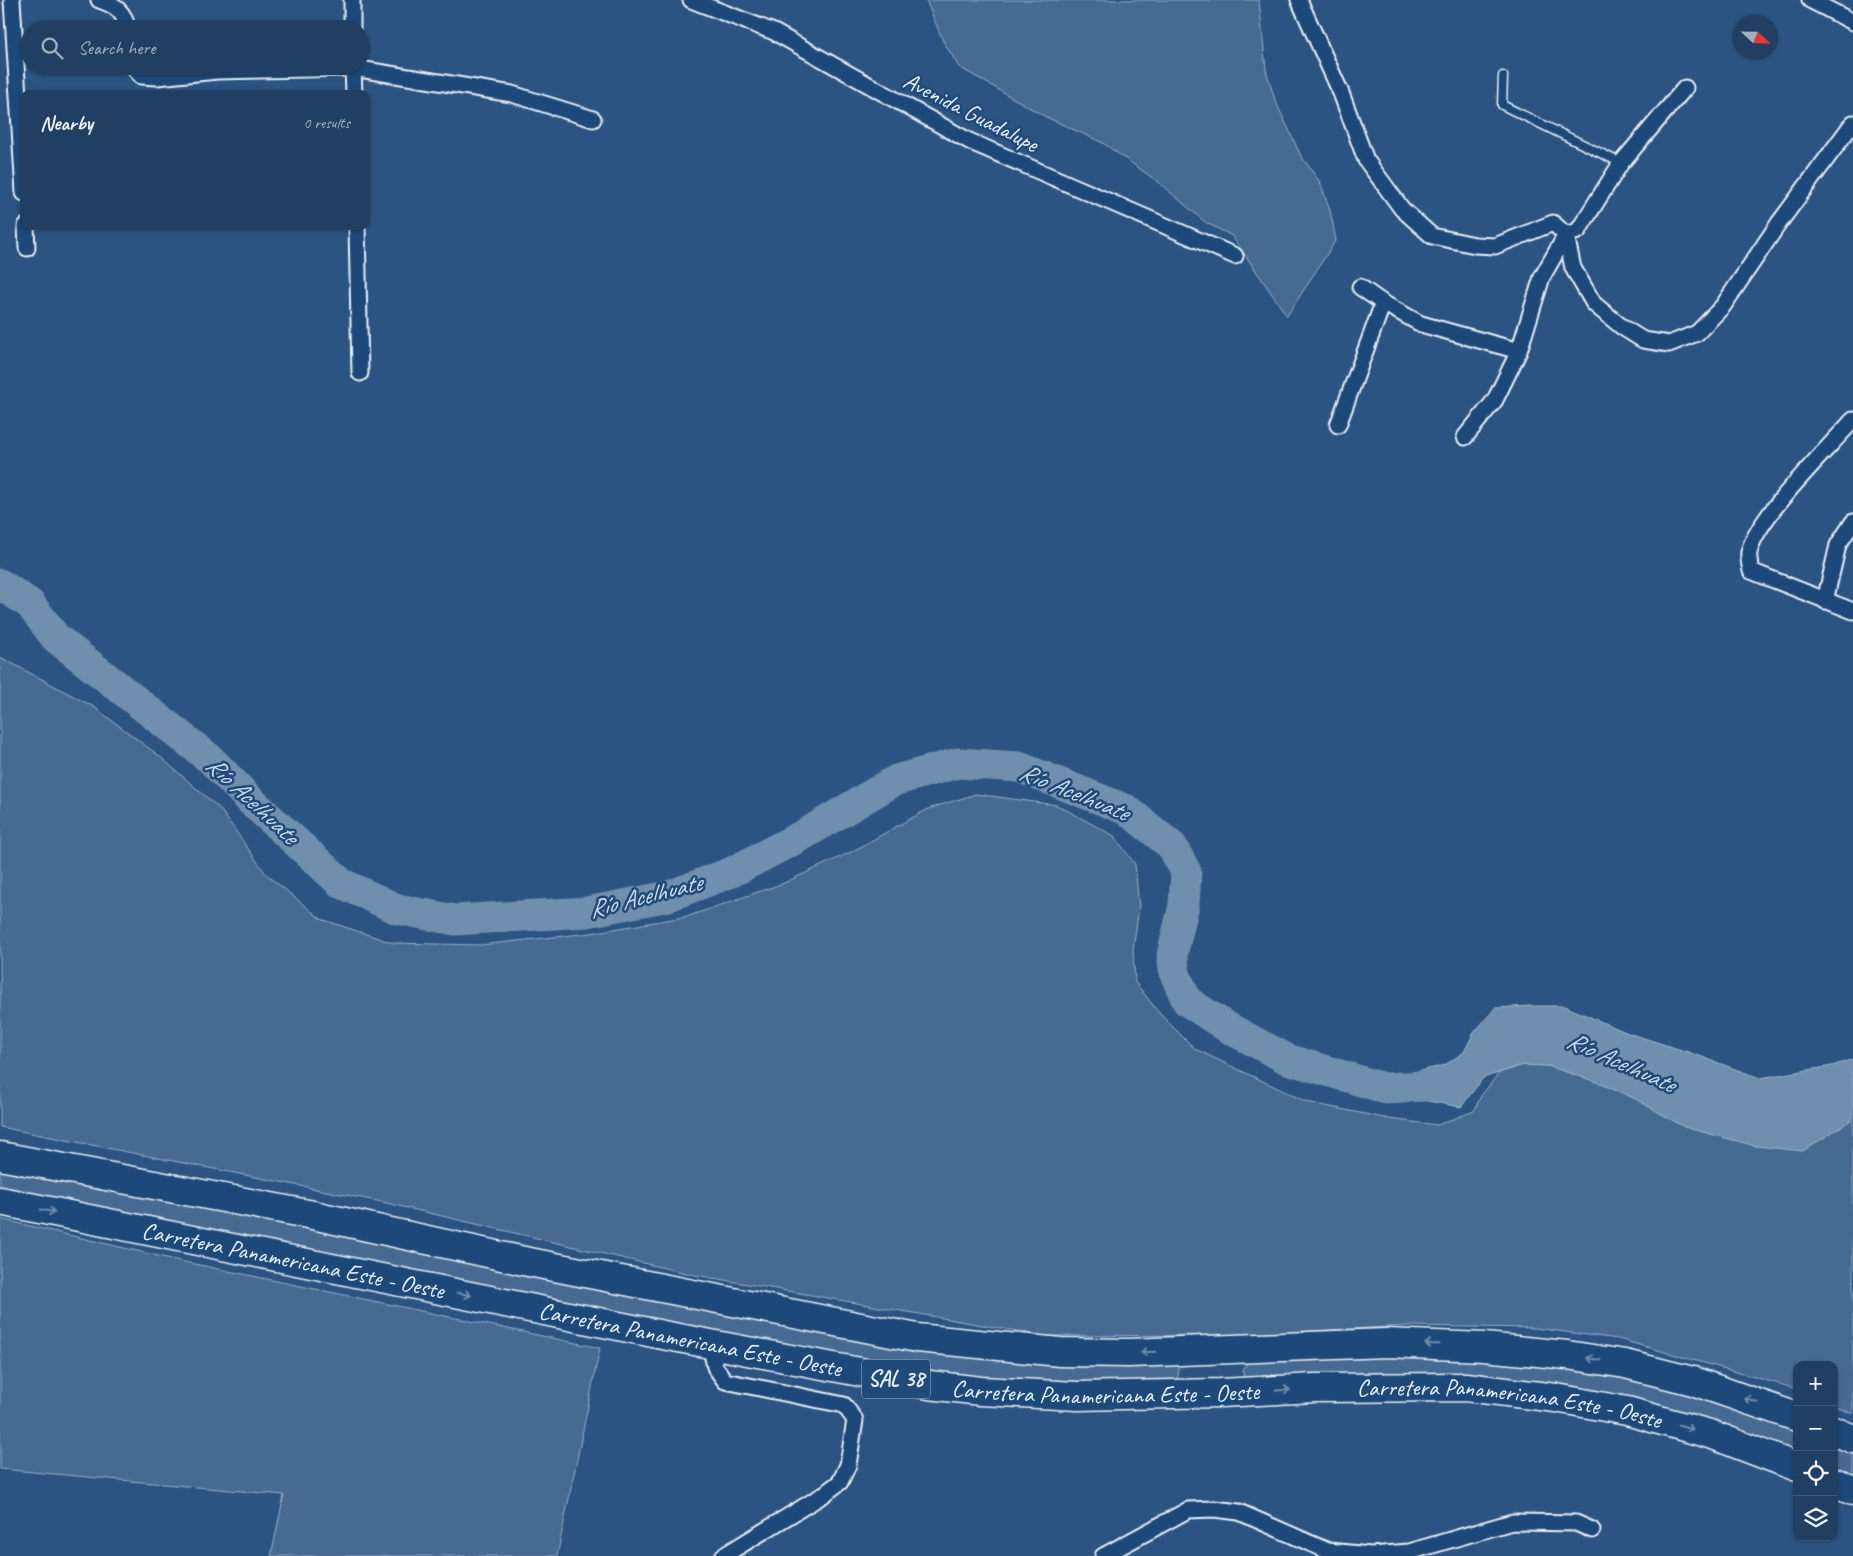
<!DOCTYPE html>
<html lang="en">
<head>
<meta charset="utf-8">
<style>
  :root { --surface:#203f62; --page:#2d4a6b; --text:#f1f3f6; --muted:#a2afbe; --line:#3d5877 }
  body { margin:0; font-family:Caveat,sans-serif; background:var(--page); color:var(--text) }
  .controls { position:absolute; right:15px; bottom:15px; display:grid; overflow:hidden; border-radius:10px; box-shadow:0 1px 4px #0004 }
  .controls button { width:45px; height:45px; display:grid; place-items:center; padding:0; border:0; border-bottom:1px solid var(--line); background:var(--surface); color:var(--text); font:25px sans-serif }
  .compass { position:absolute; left:1733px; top:15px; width:45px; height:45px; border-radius:50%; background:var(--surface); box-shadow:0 1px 4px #0004; rotate:112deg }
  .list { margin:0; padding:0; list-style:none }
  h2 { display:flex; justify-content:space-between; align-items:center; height:65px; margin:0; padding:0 20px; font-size:21px }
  h2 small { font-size:16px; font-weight:400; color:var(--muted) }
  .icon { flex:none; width:28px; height:28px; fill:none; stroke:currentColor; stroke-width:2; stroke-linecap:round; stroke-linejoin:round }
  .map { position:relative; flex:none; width:1853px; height:1556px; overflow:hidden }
  .search { position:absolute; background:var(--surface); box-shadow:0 1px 4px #0004; left:20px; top:20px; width:350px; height:55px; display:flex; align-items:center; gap:12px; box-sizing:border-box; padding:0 18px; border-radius:28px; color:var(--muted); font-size:19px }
  .panel { position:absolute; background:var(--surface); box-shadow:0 1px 4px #0004; left:20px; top:90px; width:350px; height:140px; border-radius:10px }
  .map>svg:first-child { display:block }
</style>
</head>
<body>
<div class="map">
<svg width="1853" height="1556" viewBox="0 0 1853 1556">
  <rect width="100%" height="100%" fill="#2b5482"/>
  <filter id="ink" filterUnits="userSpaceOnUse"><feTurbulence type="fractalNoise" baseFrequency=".02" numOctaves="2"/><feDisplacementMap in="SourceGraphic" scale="10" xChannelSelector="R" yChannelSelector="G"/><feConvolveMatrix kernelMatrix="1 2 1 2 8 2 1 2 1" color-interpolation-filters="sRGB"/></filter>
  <g filter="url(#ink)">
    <!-- green -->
    <path fill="#476b93" stroke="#98aec6" d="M926,0h333l7,70 9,30 26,56 19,26 10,28 6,30 -49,76 -55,-80 -27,-14 -48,-41 -54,-38 -57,-26 -87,-50 -16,-26z
      M0,657l94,50 64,48 62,54 46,65 55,45 72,24 87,2 111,-12 98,-17 95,-33 67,-31 77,-43 48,-15 81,11 57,31 21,28 4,44 -6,41 2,33 24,31 36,36 112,53 82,17 48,6 37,-14 7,-15 18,-23 24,-8 25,1 46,15 40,17 207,27 12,-6v295l-19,-8v-41h-37v24l-179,-50 -83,-11 -128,-2 -174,9 -188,1 -355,-62 -308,-72 -382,-75z
      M0,1167l876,176 96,15 69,6h135l3,3 -2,18 -207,-4 -970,-190z
      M0,1219l180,42 420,87 -43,208h-286l13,-61 -284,-26z
      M1446,1356l139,12 113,26 99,34v26l-148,-47 -405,-26 -1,-11 5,-9 10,-2z
      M1834,1443l19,7v29l-19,-8z"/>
    <!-- water -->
    <path fill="#708ead" stroke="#a0b6cb" d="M1530,1006h34l64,27 66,21 66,24 72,-12 21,-7v60l-50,32 -47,-5 -72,-19 -50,-29 -40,-17 -46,-15 -25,-1 -40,13 -22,29 -39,-7 -38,-12 32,-16 29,-7 19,-13 9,-18 22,-26z"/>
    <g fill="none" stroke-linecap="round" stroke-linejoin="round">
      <!-- river -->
      <path stroke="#708ead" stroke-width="31" d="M0,584l30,20 26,34 154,121 40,41 91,83 56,26 58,11 132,-8 82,-16 63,-24 71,-37 93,-55 62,-17 61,4 108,43 45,36 14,26 -2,33 -12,50 3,19 12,27 38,25 62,33 97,29 42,-2"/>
      <!-- lane casing -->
      <g stroke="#e8f1f8" stroke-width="11">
        <path id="lane" d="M1503,76l-1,29 119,58"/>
      </g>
      <!-- street casing -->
      <g stroke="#e8f1f8" stroke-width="19">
        <path id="street" d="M12,0l12,193
          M99,0c15,5 26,11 28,29
          M352,0v29
          M691,0l83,32 195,109 266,115
          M1299,0l42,93 25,67 36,49 30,27 43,9 20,1 58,-23 13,12 7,33 21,36 28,23 21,13 26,4 28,-11 26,-27 56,-83 74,-100
          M1810,0l43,22
          M132,66l9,10 16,1 60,-6 136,-3 159,26 81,25
          M353,66l1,28
          M26,226l1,22
          M357,226l3,147
          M1360,287l23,16 38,21 98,27
          M1853,420c-25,29 -97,98 -104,132 -1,5 1,13 2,19l102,40
          M1338,425l45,-122
          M1465,437l30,-37 24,-49 23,-74 24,-42 12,-4 43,-68 64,-75
          M1825,601l13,-56 15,-23
          M710,1344l5,23 10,14 119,24 11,15 -7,45 -8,17 -17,13 -100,61
          M1103,1556l85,-46 26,-1 25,3 89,39 43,4 38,-3 103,-30 64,1 16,7"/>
      </g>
      <!-- highway casing -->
      <g stroke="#e8f1f8" stroke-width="31">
        <g id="highway">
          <path d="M0,1156l308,58 216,47 393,77 143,14 69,1 257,-10 98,4 83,8 58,9 68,17 104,36"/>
          <path id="s1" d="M0,1201l668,135 261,49 52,6 96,5 143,-3 94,-5 152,-1 90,11 71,13 86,24 84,32"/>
          <path d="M1834,1431l19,8"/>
          <path d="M1834,1483l19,8"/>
        </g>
      </g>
      <!-- lane -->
      <use href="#lane" stroke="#1f4a7a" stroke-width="8"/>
      <!-- street -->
      <use href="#street" stroke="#1f4a7a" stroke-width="15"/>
      <!-- highway -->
      <use href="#highway" stroke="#1f4a7a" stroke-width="28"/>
    </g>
    <!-- one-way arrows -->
    <defs><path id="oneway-shaft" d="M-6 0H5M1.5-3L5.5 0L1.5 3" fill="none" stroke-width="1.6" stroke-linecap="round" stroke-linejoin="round" transform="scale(1.25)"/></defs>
    <g stroke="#6f8dac">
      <use href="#oneway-shaft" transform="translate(48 1211) rotate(11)"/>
      <use href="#oneway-shaft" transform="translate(464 1294) rotate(11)"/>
      <use href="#oneway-shaft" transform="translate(1432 1344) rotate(-179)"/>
      <use href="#oneway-shaft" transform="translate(1148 1352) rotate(178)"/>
      <use href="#oneway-shaft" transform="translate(1594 1359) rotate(-171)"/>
      <use href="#oneway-shaft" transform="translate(1283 1390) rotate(-3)"/>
      <use href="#oneway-shaft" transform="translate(1751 1400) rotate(-160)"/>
      <use href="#oneway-shaft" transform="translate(1686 1427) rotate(17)"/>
    </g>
  </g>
  <g text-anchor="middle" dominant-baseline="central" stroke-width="5" stroke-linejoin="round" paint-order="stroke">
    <!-- shield labels -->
    <rect fill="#1f4a7a" stroke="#acbfd2" stroke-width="1" x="862" y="1359.5" width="68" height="39" rx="4"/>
    <g font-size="22" font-weight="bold" fill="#e8f1f8">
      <text x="896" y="1379">SAL 38</text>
    </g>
    <!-- street labels -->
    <g font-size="24" fill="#e8f1f8" stroke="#1f4a7a">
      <text transform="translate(971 112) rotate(27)">Avenida Guadalupe</text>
      <text stroke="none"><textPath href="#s1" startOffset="299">Carretera Panamericana Este - Oeste</textPath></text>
      <text stroke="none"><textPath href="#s1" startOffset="704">Carretera Panamericana Este - Oeste</textPath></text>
      <text stroke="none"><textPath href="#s1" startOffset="1124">Carretera Panamericana Este - Oeste</textPath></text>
      <text stroke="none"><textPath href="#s1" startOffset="1529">Carretera Panamericana Este - Oeste</textPath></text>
    </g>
    <!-- water labels -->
    <g font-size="25" font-style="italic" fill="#d0dde9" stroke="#1f4a7a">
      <text transform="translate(1074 792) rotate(22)">Río Acelhuate</text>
      <text transform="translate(252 800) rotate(43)">Río Acelhuate</text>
      <text transform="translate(645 896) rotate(-14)">Río Acelhuate</text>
      <text transform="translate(1621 1062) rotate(24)">Río Acelhuate</text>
    </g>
  </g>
</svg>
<div class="controls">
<button>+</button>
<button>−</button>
<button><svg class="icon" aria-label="locate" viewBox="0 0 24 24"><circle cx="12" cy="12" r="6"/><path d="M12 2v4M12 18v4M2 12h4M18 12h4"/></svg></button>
<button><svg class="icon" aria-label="layers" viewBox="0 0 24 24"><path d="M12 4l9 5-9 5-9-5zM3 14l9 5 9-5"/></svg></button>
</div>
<svg class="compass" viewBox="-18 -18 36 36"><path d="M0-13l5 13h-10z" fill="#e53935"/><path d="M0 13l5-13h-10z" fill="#a2afbe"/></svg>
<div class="search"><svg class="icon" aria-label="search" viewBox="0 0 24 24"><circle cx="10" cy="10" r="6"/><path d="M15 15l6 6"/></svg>Search here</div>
<section class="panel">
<h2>Nearby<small>0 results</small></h2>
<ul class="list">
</ul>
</section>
</div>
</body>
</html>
